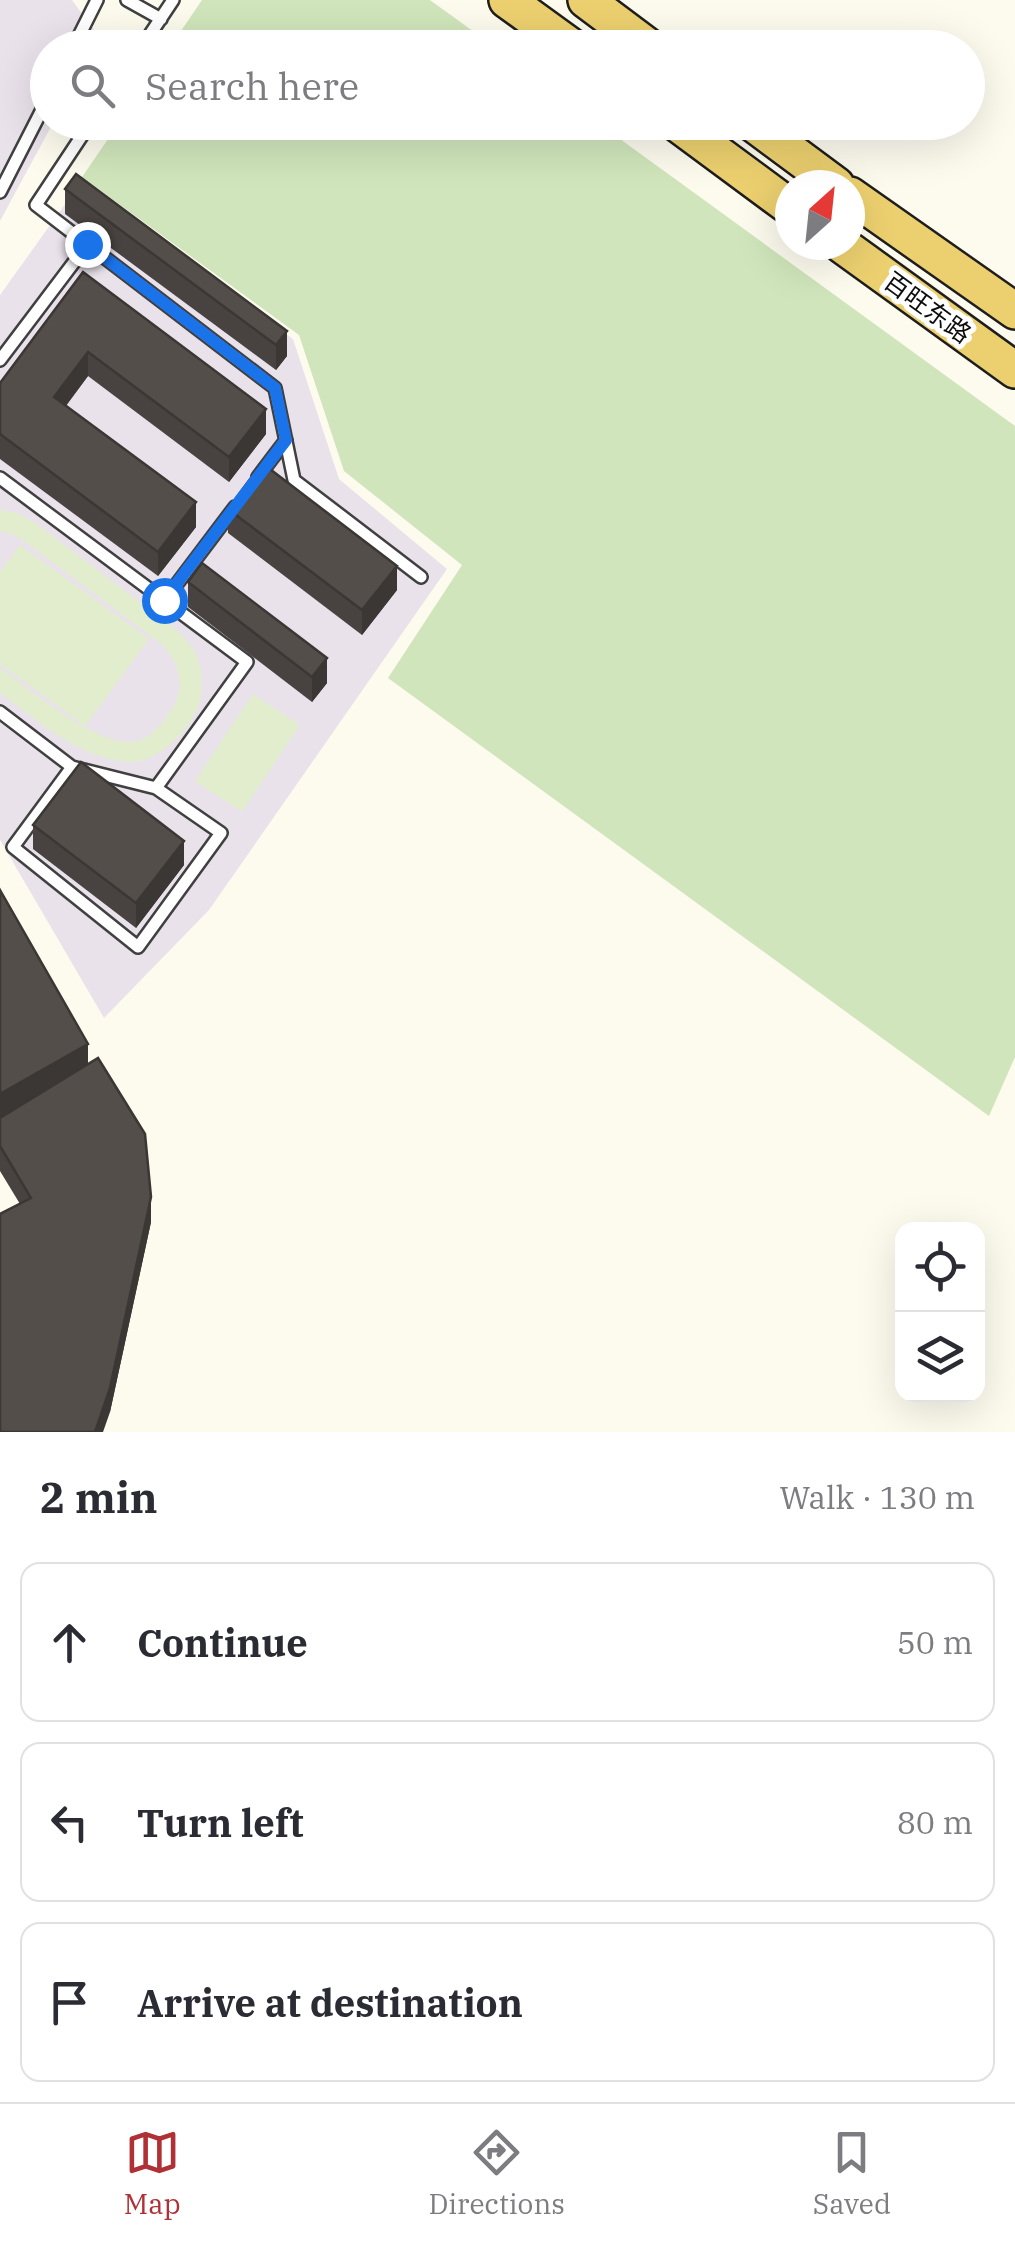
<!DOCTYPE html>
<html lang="en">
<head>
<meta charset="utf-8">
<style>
  :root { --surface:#fff; --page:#f2f2f3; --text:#2b2b33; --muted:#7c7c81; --line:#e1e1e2; --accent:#b03135 }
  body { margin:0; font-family:"IBM Plex Serif","Noto Sans SC",serif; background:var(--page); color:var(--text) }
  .controls { position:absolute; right:30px; bottom:30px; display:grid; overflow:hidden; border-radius:20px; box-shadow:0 10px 40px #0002 }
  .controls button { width:90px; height:90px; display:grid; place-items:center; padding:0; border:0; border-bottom:2px solid var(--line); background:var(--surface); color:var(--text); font:50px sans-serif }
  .compass { position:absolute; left:775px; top:170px; width:90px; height:90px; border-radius:50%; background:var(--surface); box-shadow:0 10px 40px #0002; rotate:27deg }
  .stop { position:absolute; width:30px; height:30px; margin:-22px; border:8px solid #1a73e8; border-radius:50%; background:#fff }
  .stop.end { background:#1a73e8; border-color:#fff; box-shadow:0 2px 10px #0008 }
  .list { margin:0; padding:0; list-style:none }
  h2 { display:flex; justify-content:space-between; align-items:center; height:130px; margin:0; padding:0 40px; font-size:42px }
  h2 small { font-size:32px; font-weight:400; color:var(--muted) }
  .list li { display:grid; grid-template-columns:65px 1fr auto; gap:30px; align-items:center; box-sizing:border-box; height:160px; margin:0 20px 20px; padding:0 20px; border:2px solid var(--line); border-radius:20px }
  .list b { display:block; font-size:38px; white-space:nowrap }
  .list em { font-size:32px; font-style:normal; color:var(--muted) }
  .icon { flex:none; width:55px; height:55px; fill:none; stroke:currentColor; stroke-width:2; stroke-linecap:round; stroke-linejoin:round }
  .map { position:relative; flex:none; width:1015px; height:1432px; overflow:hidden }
  .search { position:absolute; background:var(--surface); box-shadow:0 10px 40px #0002; left:30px; right:30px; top:30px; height:110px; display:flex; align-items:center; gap:25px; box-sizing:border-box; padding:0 35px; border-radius:55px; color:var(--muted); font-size:38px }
  .sheet { height:670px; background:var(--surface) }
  nav { display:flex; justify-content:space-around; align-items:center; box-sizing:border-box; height:140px; border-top:2px solid var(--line); background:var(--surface); font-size:28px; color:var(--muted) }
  nav a { display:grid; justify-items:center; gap:5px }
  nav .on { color:var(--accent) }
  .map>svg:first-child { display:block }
</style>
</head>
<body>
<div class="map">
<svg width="1015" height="1432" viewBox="0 0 1015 1432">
  <rect width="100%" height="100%" fill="#fdfbee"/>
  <!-- industrial -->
  <path fill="#eae2eb" d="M0,0h72l27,37 -6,10 -45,1v74l5,1 -53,98z
    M78,186l215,153 46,140 108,90 -238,341 -105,108 -104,-178v-545z"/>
  <!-- green -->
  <path fill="#d0e5bb" d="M202,0h228l65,47h-325z
    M119,123h479l417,303v631l-26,59 -601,-438 74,-113 -118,-94 -45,-136 -217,-158z"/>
  <!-- pitch -->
  <path fill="#e1edcc" d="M0,510l17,3 17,9 144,109c8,9 18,19 21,31 3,10 4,30 1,39 -7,27 -44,64 -72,61 -50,-4 -89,-41 -128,-69v-25c28,20 102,83 137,73 17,-5 30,-23 38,-38 11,-20 2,-41 -11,-57l-141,-106 -13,-7 -10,-2z
    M20,545l129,94 -64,87 -85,-62v-92z
    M253,694l47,31 -58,87 -47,-31z"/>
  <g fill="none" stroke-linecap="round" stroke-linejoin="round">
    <!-- service casing -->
    <g stroke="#404040" stroke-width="16">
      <path id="service" d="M127,0l34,19
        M73,48l24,-48
        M141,48l32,-48
        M91,122l-55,83 239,183 19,92 127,97
        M0,192l48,-94
        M0,360l87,-115
        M258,477l28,-37
        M0,478l247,184 -91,126 65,45 -83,114 -125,-100 59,-80
        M164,601l71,-94
        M0,712l72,55 84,21"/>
    </g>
    <!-- primary casing -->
    <g stroke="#1e1e1e" stroke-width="40">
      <path id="primary" d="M507,0l66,48
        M586,0l64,48
        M675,122l115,85
        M751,122l85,63
        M850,195l165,116
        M842,245l173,125"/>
    </g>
    <!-- service -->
    <use href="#service" stroke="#fff" stroke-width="11"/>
    <!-- primary -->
    <use href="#primary" stroke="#ecd06f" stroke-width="35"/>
  </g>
  <!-- wall -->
  <path fill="#484340" d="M65,189l222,142v25l-11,14 -211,-156z
    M83,272l183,162 -37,48 -141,-106 -22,30 130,121 -38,49 -158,-117v-76z
    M228,509l169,81 -35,45 -134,-102z
    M188,582l139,101 -15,19 -124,-95z
    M33,825l151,40 -48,63 -103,-79z
    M88,1065l63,157 -41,190 -90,-208 -20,-33v-53z"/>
  <!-- shaded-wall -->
  <path fill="#3b3734" d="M287,331v25l-11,14v-25z
    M88,352v24l-34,45v-24z
    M266,409v25l-37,48v-25z
    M196,502v25l-38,49v-24z
    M397,566v24l-35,45v-25z
    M327,658v25l-15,19v-25z
    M184,841v24l-48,63v-25z
    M88,1044v25l-88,49v-24z
    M151,1197v25l-41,190 -7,20h-8z"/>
  <!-- building -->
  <path fill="#544e4a" stroke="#3b3734" stroke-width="2.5" d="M76,174l211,157 -11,14 -211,-156z
    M83,272l183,137 -37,48 -141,-105 -34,45 142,105 -38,50 -158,-118v-51z
    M262,463l135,103 -35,44 -134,-101z
    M202,563l125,95 -15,19 -124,-95z
    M81,762l103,79 -48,62 -103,-78z
    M0,890l88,154 -88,50z
    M98,1058l47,76 6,63 -41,191 -15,44h-95v-218l31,-16 -31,-52v-28z"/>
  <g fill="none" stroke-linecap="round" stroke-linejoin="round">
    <!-- route -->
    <path stroke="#1a73e8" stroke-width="12" d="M87,244l188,144 11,52 -122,160"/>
  </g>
  <g text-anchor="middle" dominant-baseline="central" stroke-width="10" stroke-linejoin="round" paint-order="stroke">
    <!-- street labels -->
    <g font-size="25" fill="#0d0d0d" stroke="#fff">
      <text transform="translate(928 307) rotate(36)">百旺东路</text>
    </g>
  </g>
</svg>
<div class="controls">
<button><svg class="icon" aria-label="locate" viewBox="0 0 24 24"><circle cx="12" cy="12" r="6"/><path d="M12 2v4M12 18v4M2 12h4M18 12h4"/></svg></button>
<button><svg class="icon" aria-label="layers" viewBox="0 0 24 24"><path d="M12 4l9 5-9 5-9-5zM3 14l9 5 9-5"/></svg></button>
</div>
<svg class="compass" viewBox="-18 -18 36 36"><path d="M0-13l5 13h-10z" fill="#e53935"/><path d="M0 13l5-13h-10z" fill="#7c7c81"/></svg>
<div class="stop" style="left:164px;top:600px"></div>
<div class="stop end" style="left:87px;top:244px"></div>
<div class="search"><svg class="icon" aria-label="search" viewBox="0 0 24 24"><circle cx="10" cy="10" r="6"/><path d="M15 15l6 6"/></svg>Search here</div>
</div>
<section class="sheet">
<h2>2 min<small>Walk · 130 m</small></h2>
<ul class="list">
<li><svg class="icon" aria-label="ahead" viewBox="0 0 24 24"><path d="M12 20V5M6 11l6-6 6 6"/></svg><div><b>Continue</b></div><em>50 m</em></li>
<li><svg class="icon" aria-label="left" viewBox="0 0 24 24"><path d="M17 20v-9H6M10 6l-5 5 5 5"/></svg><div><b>Turn left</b></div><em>80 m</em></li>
<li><svg class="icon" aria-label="arrive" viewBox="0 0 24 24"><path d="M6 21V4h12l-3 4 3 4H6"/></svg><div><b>Arrive at destination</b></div></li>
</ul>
</section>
<nav>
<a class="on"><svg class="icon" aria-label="map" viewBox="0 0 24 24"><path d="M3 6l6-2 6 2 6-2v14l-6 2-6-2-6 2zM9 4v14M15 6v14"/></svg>Map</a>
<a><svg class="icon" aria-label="directions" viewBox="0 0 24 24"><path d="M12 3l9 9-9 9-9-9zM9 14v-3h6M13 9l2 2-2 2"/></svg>Directions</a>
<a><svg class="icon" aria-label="saved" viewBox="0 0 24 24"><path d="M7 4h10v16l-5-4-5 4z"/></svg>Saved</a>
</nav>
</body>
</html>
